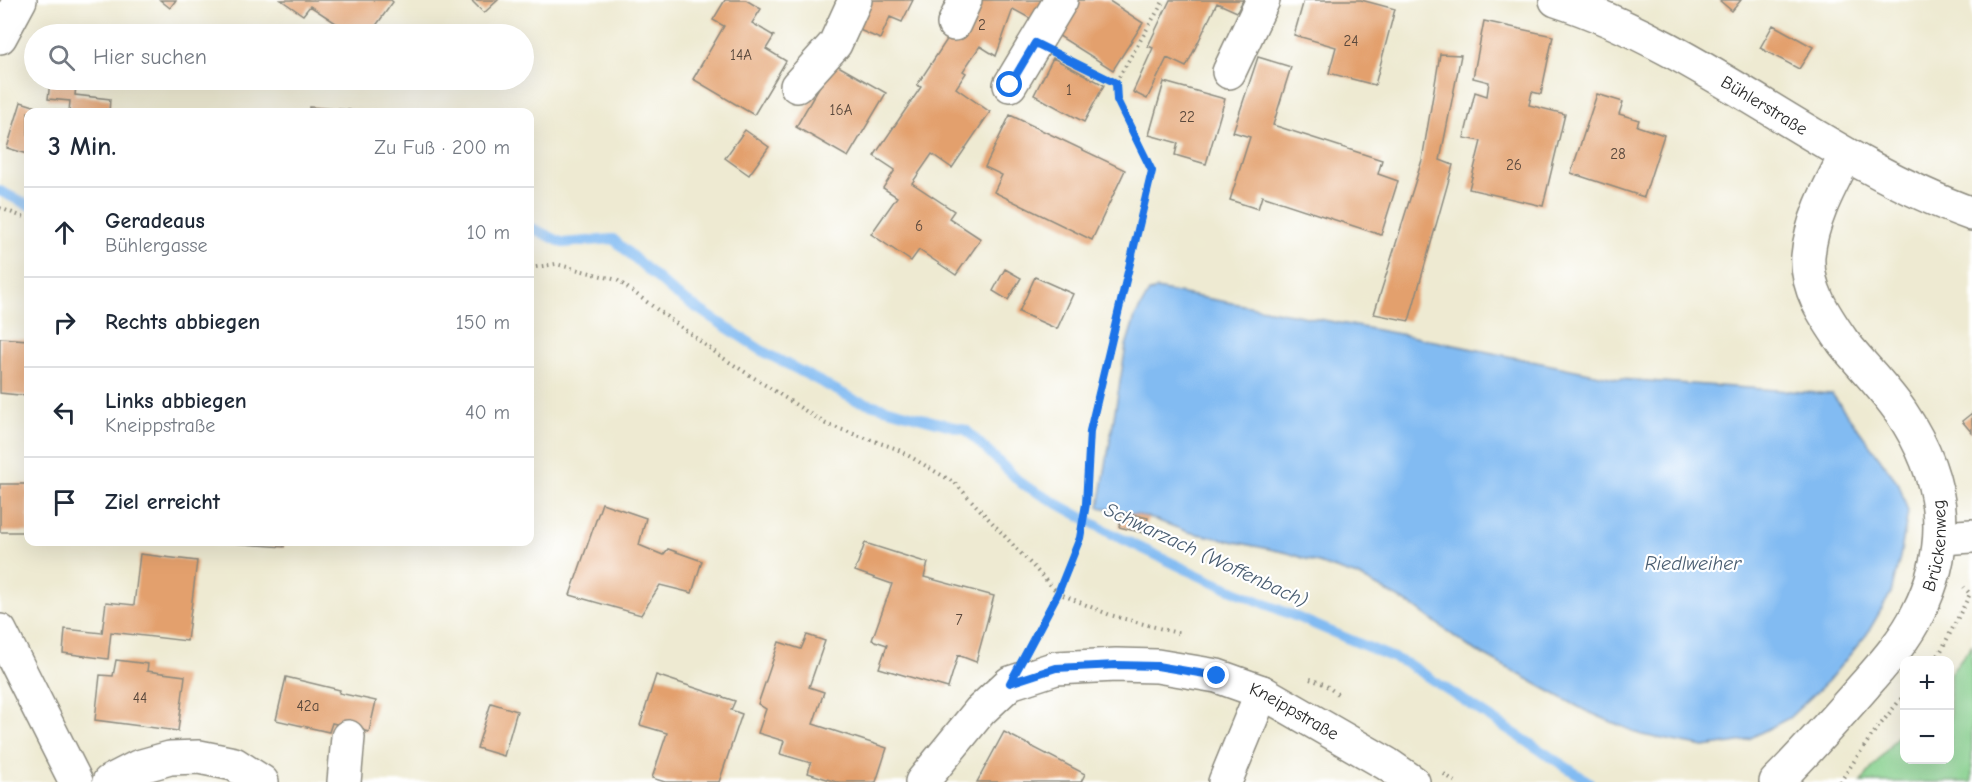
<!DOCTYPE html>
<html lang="de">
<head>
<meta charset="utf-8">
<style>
  :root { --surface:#fff; --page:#f6f6f7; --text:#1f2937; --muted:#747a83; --line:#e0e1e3 }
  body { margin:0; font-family:"Comic Neue",sans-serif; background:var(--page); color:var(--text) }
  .controls { position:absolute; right:18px; bottom:18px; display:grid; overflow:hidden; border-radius:12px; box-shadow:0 6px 24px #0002 }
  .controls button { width:54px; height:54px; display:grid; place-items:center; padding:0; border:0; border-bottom:2px solid var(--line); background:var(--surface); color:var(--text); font:30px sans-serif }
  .stop { position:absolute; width:18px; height:18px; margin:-14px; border:4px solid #1a73e8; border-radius:50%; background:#fff }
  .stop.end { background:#1a73e8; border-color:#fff; box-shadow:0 2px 6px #0008 }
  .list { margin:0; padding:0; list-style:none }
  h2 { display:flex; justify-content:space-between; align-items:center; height:78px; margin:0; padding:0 24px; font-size:26px }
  h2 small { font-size:20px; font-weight:400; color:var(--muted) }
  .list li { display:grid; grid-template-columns:39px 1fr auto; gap:18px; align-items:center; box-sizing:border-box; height:90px; padding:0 24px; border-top:2px solid var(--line) }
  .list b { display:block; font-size:22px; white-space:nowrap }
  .list p { margin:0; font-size:20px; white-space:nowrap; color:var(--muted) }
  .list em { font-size:20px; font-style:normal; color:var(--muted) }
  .icon { flex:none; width:33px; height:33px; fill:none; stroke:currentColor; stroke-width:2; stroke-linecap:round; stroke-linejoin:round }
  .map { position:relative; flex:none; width:1972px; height:782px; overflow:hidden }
  .search { position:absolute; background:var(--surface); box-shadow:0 6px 24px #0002; left:24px; top:24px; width:510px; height:66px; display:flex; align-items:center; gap:15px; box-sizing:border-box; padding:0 21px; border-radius:33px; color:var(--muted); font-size:22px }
  .panel { position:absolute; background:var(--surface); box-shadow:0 6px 24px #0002; left:24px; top:108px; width:510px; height:438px; border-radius:12px }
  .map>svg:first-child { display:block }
</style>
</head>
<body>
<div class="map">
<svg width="1972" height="782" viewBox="0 0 1972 782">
  <rect width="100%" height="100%" fill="#fff"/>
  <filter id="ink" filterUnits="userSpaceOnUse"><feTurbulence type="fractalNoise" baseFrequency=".0167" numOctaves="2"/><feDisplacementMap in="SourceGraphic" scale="12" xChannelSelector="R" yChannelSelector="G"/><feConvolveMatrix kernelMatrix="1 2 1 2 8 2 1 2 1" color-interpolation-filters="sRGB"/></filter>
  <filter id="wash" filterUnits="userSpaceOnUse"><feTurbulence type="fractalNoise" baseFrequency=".008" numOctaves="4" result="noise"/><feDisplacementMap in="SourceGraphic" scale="24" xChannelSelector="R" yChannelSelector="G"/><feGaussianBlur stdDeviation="1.35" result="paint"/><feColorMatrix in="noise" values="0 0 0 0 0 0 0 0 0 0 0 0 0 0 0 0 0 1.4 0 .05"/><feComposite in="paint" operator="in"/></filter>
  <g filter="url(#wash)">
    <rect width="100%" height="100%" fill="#eeead2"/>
    <!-- green -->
    <path fill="#86d08d" stroke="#587e5c" stroke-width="1.5" d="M1972,645v137h-111l43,-54v32h46v-87z"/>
    <!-- water -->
    <path fill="#82bbf2" stroke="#56738e" stroke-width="1.5" d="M1156,289l254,47 209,43 213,15 67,90 9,28 -8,45 -9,36 -24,41 -39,47 -39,37 -44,23 -41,6 -62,-12 -56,-24 -117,-64 -56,-41 -53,-29 -72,-24 -100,-21 -40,-15 -49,-10 27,-161 9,-29 14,-25z"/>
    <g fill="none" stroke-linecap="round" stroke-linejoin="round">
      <!-- stream -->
      <path stroke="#82bbf2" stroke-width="10" d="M0,191l28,14
        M530,227l33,16 50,-4 61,54 90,59 91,48 111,30 56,54 90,50 92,44 204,86 181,118"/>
    </g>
    <g id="blocks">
      <!-- building -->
      <path fill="#e3a06d" d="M160,0h16l-6,8z
        M281,0h110l2,2 -23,32h-34l6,-7 -32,-21 -7,9z
        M471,0h27l-14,13z
        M725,0h21l15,9 -9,14 22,13 -8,13 20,12 -32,54 -61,-36 31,-53 -11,-6z
        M868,0h45l-11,22 -12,-5 -10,22 -25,-11z
        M973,0h75l-15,20 -20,-11 -17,47 -16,-10 -17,25 3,2 -10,15 34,24 -38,56 -20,-14 -20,29 42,28 -5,7 32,21 -25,36 -37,-25 -8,11 -40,-27 26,-37 -14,-9 12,-18 -21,-14 47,-69 -4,-2z
        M1077,0h31l35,23 -30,47 -57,-36z
        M1170,0h73l-6,12 -20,-9 -31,64 -19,-9 -20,41 -14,-7 20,-44 -5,-2z
        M1304,0h57l34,9 -20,76 -46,-12 7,-26 -42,-12z
        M1719,0h22l-9,11z
        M1484,21l69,15 -12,58 -9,-2 -3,13 36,9 -22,92 -74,-17 12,-48 -17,-3 11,-46 12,4 2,-14 -16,-4z
        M1773,25l40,22 -14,22 -39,-21z
        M1440,54l21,1 -21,105 13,5 -44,156 -35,-7 48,-154z
        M1258,57l33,10 -18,58 109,35 -4,14 20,7 -17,54 -119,-39 -4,13 -28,-9 20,-63 -17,-5z
        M1053,58l51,27 -20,37 -50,-27z
        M833,63l53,30 -38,64 -52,-30z
        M50,82l26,3 -1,10 35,4 -1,13h-40l1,-11 -22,-2z
        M1164,82l61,17 -19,65 -31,-9 3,-12 -29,-8z
        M1597,94l26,8 -4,12 20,6 -2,6 27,9 -20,62 -73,-24z
        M21,102l32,10h-25v42l-21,-6z
        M309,107l41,3v2h-41z
        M1010,115l115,55 -33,70 -98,-48 8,-17 -17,-8z
        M745,130l24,17 -20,28 -24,-17z
        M1005,269l16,9 -13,22 -15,-9z
        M1035,277l38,17 -16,35 -38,-17z
        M0,338l28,2v56l-28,-3z
        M1972,413v20l-10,-12z
        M0,484h28v48h-28z
        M602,503l44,15 -7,27 24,10 5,-6 34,12 -10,32 -32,-8 -19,30 -71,-20z
        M1123,512l25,6 -4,15 -25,-6z
        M232,542h52v5l-52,-4z
        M865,543l63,20 -4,14 70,19 -18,66 -18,-7 -10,33 -69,-20 8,-23 -15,-5 20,-56 -37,-13z
        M140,554l57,7 -10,80 -76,-9 -3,27 -45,-6 2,-24 37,4 4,-31 28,3z
        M807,635l18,6 -16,46 15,5 -11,32 74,24 -11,34h-40l-28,-9 3,-10 -31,-9 4,-13 -26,-8 8,-24 -8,-5 21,-62 22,7z
        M116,660l32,4 -1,7 38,5 -7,55 -83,-11 5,-45 13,1z
        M656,675l79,26 -4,9 11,4 -23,68h-54l-13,-4 15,-45 -27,-8z
        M286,677l54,13 -1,3 37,8 -7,31 -37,-9 -3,9 -53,-12z
        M491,703l26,8 -13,45 -27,-8z
        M1004,732l81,42 -4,8h-104z"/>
    </g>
  </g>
  <g filter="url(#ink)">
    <use href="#blocks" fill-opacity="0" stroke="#8c8a7e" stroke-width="1.5"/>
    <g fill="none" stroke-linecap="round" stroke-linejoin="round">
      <!-- minor casing -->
      <g stroke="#8c8a7e" stroke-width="36">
        <g id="minor">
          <path id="s1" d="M1556,0c150,49 268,161 416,214"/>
          <path d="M954,24l11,-24"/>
          <path d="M0,37l20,-37"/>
          <path d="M1229,72l34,-72"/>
          <path d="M1010,85l51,-85"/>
          <path d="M797,86l38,-42 20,-44"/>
          <path d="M1941,538l31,-2"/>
          <path d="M0,631l76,151"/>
          <path d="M109,782l29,-15 32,-9 29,-1 35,7 28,18"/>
          <path d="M344,782l4,-45"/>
          <path id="s2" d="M922,782l58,-71 30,-28 46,-15 60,-3 41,1 60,10 45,16 125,72 26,18"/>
          <path d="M1225,782l37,-90"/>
          <path id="s3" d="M1776,782c31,-31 60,-64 89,-97 19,-22 40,-45 53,-72 36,-71 26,-137 -17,-201 -17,-25 -39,-46 -58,-70 -18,-26 -37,-53 -35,-86 3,-36 22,-70 38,-101"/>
        </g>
      </g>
      <!-- path -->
      <path stroke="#8c8a7e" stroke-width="4" stroke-dasharray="1.5 4.5" stroke-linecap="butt" d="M1116,82l48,-82
        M0,208l28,11
        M530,268l26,-4 61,16 106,78 103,66 71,25 58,34 103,110 52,22 71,19
        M1033,640l25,-47 22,-55 6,-34 4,-73 62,-260 -35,-71 -1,-17 -51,-25
        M1934,660l6,-7 30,-59 -6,-7
        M1310,679l14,5 16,12
        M1444,774l12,8
        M1840,782l32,-47 32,-40"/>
      <!-- minor -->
      <use href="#minor" stroke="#fff" stroke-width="33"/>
    </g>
  </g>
  <g fill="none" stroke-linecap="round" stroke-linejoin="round" filter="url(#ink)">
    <!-- route -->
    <path stroke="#1a73e8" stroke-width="8" d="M1010,85l25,-42 81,40 1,17 35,71 -62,260 -4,73 -6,34 -22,55 -48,90 46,-15 60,-3 41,1 60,10"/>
  </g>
  <g text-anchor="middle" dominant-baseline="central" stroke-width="4.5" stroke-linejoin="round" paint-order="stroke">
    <!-- number labels -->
    <g font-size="15" fill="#59483c">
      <text x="982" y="25">2</text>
      <text x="1351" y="41">24</text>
      <text x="741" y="55">14A</text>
      <text x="1069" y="90">1</text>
      <text x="841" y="110">16A</text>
      <text x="1187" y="117">22</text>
      <text x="1618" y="154">28</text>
      <text x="1514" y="165">26</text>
      <text x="919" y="226">6</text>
      <text x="959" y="620">7</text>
      <text x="140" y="698">44</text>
      <text x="308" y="706">42a</text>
    </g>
    <!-- street labels -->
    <g font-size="18" fill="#2b2b2b" stroke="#fff">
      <text stroke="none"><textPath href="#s1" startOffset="234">Bühlerstraße</textPath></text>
      <text stroke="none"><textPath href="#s3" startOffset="292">Brückenweg</textPath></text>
      <text stroke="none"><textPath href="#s2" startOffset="428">Kneippstraße</textPath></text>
    </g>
    <!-- water labels -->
    <g font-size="20" font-style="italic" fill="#495d71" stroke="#fff">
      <text transform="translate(1206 555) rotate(25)">Schwarzach (Woffenbach)</text>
      <text x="1693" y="563">Riedlweiher</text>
    </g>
  </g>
</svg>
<div class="controls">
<button>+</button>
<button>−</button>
</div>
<div class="stop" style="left:1010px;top:85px"></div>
<div class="stop end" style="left:1217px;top:676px"></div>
<div class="search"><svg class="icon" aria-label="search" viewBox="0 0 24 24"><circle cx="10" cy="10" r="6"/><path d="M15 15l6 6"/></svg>Hier suchen</div>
<section class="panel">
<h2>3 Min.<small>Zu Fuß · 200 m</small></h2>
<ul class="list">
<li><svg class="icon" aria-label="ahead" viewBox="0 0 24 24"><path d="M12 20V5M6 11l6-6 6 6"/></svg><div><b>Geradeaus</b><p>Bühlergasse</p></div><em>10 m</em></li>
<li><svg class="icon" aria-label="right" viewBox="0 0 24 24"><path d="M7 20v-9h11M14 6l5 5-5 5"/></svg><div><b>Rechts abbiegen</b></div><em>150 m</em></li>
<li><svg class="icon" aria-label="left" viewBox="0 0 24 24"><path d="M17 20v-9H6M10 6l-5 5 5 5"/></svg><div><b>Links abbiegen</b><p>Kneippstraße</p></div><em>40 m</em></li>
<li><svg class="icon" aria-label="arrive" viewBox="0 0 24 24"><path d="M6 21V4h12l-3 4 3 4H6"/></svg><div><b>Ziel erreicht</b></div></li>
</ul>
</section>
</div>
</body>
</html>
